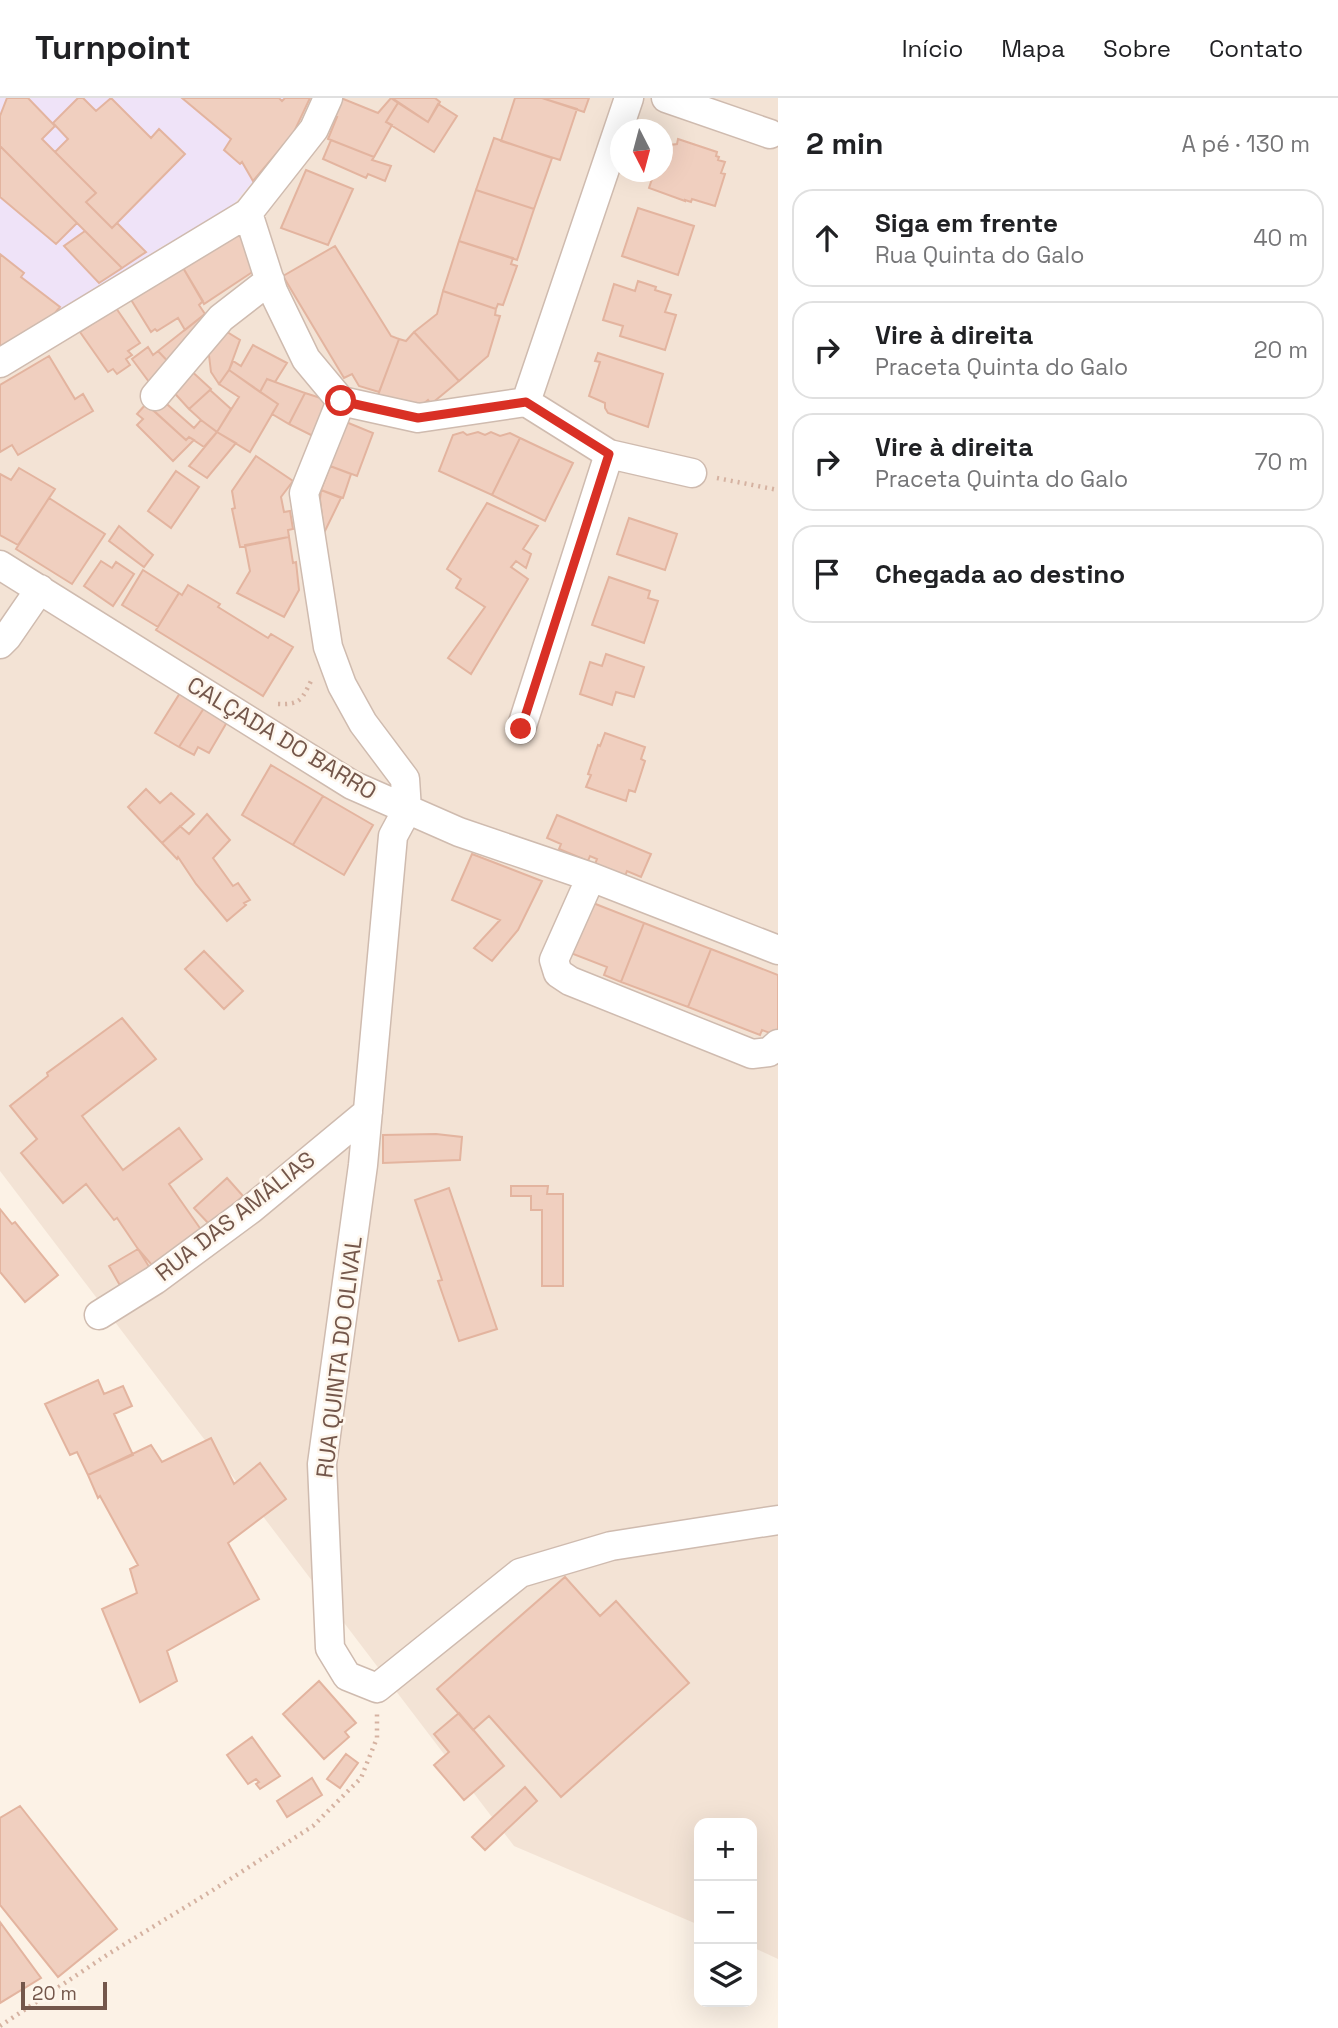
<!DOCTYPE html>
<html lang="pt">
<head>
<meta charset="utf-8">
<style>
  :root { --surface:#fff; --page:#f2f2f2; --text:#202124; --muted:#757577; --line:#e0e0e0 }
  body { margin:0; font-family:"Space Grotesk",sans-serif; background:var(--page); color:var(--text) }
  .controls { position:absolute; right:21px; bottom:21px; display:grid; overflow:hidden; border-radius:14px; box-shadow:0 7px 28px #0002 }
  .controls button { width:63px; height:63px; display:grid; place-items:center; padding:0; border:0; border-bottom:2px solid var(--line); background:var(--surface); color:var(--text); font:35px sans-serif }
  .compass { position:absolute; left:610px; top:21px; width:63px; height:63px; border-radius:50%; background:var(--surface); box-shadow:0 7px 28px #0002; rotate:174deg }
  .scale { position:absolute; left:21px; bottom:18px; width:86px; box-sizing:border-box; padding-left:7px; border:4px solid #74574b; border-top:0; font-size:19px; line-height:24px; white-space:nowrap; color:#74574b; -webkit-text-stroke:5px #fef6ec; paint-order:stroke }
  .stop { position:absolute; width:21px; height:21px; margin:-16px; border:5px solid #d93025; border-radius:50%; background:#fff }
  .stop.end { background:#d93025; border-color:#fff; box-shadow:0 2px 7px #0008 }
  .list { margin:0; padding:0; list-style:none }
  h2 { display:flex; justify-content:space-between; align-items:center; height:91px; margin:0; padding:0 28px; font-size:30px }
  h2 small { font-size:23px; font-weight:400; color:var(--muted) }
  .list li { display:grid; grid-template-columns:46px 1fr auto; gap:21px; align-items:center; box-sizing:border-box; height:98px; margin:0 14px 14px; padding:0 14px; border:2px solid var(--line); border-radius:21px }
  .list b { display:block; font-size:26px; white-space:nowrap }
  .list p { margin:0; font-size:23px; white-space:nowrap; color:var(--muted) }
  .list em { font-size:23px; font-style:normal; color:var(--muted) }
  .icon { flex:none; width:38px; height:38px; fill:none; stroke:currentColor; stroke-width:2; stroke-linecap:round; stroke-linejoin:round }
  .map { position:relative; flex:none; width:778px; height:1930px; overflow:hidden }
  header { display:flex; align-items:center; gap:42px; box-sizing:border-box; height:98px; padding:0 35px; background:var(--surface); border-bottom:2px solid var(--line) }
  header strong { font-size:33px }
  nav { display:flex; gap:38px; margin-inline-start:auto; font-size:24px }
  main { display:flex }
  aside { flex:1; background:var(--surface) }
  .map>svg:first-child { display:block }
</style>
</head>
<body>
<header>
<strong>Turnpoint</strong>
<nav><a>Início</a><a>Mapa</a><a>Sobre</a><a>Contato</a></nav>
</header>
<main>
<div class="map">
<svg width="778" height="1930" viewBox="0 0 778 1930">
  <rect width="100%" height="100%" fill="#fcf2e6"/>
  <!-- residential -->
  <path fill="#f3e3d5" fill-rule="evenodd" d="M310,0h468v1861l-26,-12v-124h-53v102l-185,-79 -514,-675v-819l163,-106 61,-30 69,-82zM620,32h42v42h-42z"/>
  <!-- education -->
  <path fill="#efe3f8" d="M0,0h310l-17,36 -69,82 -61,30 -163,106z"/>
  <!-- building -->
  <path fill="#f0cfbf" stroke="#e3b49f" stroke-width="2" d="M7,0h21l27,28 -13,13 54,54 -10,9 26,26 5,-5 29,29 -24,16 -122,-122v-30z
    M78,0h5l13,13 15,-13 40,40 8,-9 26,25 -73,74 -26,-26 10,-9 -41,-41 13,-13 -15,-16z
    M182,0h97l3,3 3,-3h25l-17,36 -40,47 -11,-19 -2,2 -16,-14 7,-11z
    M341,0l37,15 13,-15 7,5 -12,19 6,3 -18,32 -46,-18 9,-22 -4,-1z
    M392,0h43l5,4 -12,20z
    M515,0h27l35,11 -17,51 -59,-19z
    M542,0h47l-5,14z
    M398,5l30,19 10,-18 19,12 -23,36 -48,-30z
    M494,40l58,20 -18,51 -58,-19z
    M678,41l39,13 -1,4 3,1 -1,3 7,2 -4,11 4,1 -10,32 -23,-7 -1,3 -6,-2v1l-36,-13 5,-15 -4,-1h12v-14l5,2 4,-11 -2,-1 1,-3 7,-1z
    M331,42l43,17 -2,3 19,6 -6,15 -17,-7 -2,4 -43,-19z
    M0,48l77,77 -21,21 -56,-47z
    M306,72l47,19 -25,56 -47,-17z
    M476,92l58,19 -17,51 -58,-19z
    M638,110l56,18 -16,49 -56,-19z
    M85,133l37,37 -23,15 -35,-37z
    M238,134l19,37 -53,35 -22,-38z
    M459,143l54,17 -2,6 6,2 -14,39 -5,-1 -2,5 -53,-18z
    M335,148l56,90 8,3 -20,53 -20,-6 -7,-12 -8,4 -61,-102z
    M0,156l24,19 -3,4 39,30 -5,6 -55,39z
    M182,168l21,35 -4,4 6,9 -20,16 -7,-12 -21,13 -2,-2 -4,3 -21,-34z
    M638,183l18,6 -1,3 16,5 -6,17 11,3 -11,35 -45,-14 3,-10 -20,-6 11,-36 21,7z
    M443,193l53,18 -1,6 5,1 -12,40 -29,25 -45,-49 23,-18z
    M116,210l24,35 -12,8 4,4 -6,4 4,6 -13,9 -4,-5 -5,3 -28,-40z
    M205,216l7,9 -37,46 -17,-18z
    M219,229l21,13 -11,30 -10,14 -8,-12 -3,-25z
    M414,234l45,49 -28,23 -3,-4 -6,5 -5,-2 -2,6 -38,-11 22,-59 7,2z
    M253,247l34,18 -12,19 -8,-3 -7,13 -31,-22 4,-9 8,5z
    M148,249l5,8 5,-4 17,18 -20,21 -23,-31z
    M598,255l65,21 -15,53 -40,-14 -3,-5v-5l-16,-7 11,-34 -5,-1z
    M49,258l26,43 8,-5 10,17 -75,44 -6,-10 -12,7v-67z
    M187,269l24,22 -22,20 -21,-23z
    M229,272l49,34 -28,48 -33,-20 22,-35 -20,-13z
    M267,281l38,14 -16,31 -17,-10 6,-10 -18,-12z
    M210,292l21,19 -14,23 -16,-12 -12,-11z
    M305,295l25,8 -9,39 -32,-16z
    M160,300l34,30 7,-8 16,12 -13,15 -15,-10 -3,3 -34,-31z
    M146,306l40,36 3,-3 5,3 -21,21 -36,-36 6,-6 -6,-5z
    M346,324l27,11 -16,43 -27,-10z
    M217,334l19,11 -29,35 -18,-12z
    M463,334l4,3 11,-3 7,3 6,-3 9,4 10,-3 10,5 -28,57 -53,-24 14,-36z
    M520,340l53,25 -28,58 -53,-26z
    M256,358l37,25 -12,16 3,15 6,-1 3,18 -5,1 1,7 -49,10 -8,-38 3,-1 -3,-17z
    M330,368l21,8 -8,24 -22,-8z
    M19,370l36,21 -37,56 -18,-10v-61l11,6z
    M176,373l23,16 -28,41 -23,-17z
    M321,392l20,8 -17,35 -4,-34z
    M49,400l56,36 -33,50 -56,-35z
    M487,405l51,23 -15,23 8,5 -5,14 -10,-7 -5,6 17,12 -57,95 -23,-16 37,-51 -29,-19 5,-9 -14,-10z
    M629,420l48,16 -12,36 -48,-16z
    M119,428l34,29 -9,12 -35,-26z
    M289,439l4,26 3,-1 3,28 -15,27 -47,-24 13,-22 -5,-26z
    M101,463l11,7 4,-6 18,12 -21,32 -29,-20z
    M143,472l36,23 -21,34 -36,-22z
    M609,479l41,14 -2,7 10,3 -14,42 -52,-18z
    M188,487l32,19 -2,3 50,31 3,-4 22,13 -30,49 -107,-66 23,-37 3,2z
    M606,556l38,13 -10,30 -18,-5 -4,13 -32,-11 10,-32 12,4z
    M180,595l24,15 -25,39 -24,-14z
    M204,610l23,14 -18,31 -11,-6 -4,8 -15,-8z
    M605,635l40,14 -4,12 4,2 -10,31 -6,-2 -3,11 -40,-14 5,-12 -3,-1 10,-29 2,1z
    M271,667l52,31 -30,49 -51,-30z
    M146,691l14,14 11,-10 23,21 -32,29 -34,-36z
    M323,698l50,29 -29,50 -51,-30z
    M207,716l23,26 -17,18 20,28 5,-3 12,17 -6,3 2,2 -19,16 -31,-37 -18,-27 -1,2 -15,-16 18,-17 9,8z
    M557,717l94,39 -10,23 -14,-6 -2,5 -30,-12 2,-5 -7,-3 -2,5 -29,-12 2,-5 -14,-6z
    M472,756l70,27 -24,49 -26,31 -18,-13 26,-28 -48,-20z
    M588,803l56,22 -23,59 -17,-7 3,-8 -39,-15z
    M644,825l67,26 -23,58 -67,-25z
    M711,851l67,26v61l-16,-6 -2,5 -72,-28z
    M204,853l39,40 -19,18 -39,-40z
    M122,920l34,41 -74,57 41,54 56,-42 23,31 -33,25 33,47 -45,40 -19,-22 -21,-31 -3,2 -28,-36 -23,19 -42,-50 16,-14 -27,-33 38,-30 -1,-3z
    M436,1036l26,3 -2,23 -77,3v-28z
    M227,1080l16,18 -33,29 -16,-17z
    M511,1088h37l-1,8h16v92h-21v-76h-11v-14h-20z
    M449,1090l48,141 -38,12 -21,-60 4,-1 -27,-80z
    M0,1111l12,15 3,-2 43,53 -33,27 -25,-30z
    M138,1151l15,24 -31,16 -13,-23z
    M98,1282l6,14 19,-8 9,20 -18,8 19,41 -45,20 -11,-23 -7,3 -25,-51z
    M211,1340l23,46 26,-21 26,36 -58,44 31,56 -92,52 10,30 -37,21 -38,-93 35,-16 -7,-24 8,-4 -38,-69 -2,2 -10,-23 63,-30 11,17z
    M565,1479l35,39 16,-15 73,82 -128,114 -72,-81 -16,14 -36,-41z
    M319,1583l37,42 -11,9 4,5 -25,22 -41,-45z
    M459,1615l45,53 -40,34 -30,-35 15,-13 -15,-18z
    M252,1639l28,39 -20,13 -4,-5 3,-2 -3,-3 -8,5 -21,-29z
    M346,1656l12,9 -18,25 -13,-9z
    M312,1680l10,17 -35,22 -10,-16z
    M525,1689l12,14 -52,49 -13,-13z
    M20,1708l97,123 -59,48 -58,-72v-87z
    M0,1824l41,56 -41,25z"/>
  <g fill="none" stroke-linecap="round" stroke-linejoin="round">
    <!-- minor casing -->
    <g stroke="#cfbbaf" stroke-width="31">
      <path id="minor" d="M666,0l104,36
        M248,115l25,78 33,68 35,42 -37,92 24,154 14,38 21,38 42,56 2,31 -14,26 -30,329 -41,299 8,184 17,28 30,12 143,-115 91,-27 167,-26
        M0,265l248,-150 66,-84 14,-31
        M155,298l66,-78 49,-38
        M341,303l77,17 108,-16 103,-304
        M609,356l83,19
        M0,467l352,220 107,47 132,45 187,73
        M0,546l7,-7 33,-48
        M521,631l88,-275 -83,-52
        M591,779l-37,83 4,13 12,8 182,73 17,-2 9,-8
        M99,1217l56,-35 96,-71 117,-97"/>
    </g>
    <!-- path -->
    <path stroke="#d5b2a1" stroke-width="4.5" stroke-dasharray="2 5" stroke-linecap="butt" d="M717,380l61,12
      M278,606c23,1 24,-5 34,-25
      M0,1928l110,-73 100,-61 103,-66 48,-48 16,-40v-24"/>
    <!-- minor -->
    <use href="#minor" stroke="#fff" stroke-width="28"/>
  </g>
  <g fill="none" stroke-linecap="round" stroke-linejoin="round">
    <!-- route -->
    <path stroke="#d93025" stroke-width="9" d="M341,303l77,17 108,-16 83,52 -88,275"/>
  </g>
  <g text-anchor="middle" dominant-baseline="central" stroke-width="5" stroke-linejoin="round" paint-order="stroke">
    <!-- street labels -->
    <g font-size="23" fill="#74574b" stroke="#fef6ec">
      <text transform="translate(282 640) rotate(31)">CALÇADA DO BARRO</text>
      <text transform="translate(235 1118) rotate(-38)">RUA DAS AMÁLIAS</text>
      <text transform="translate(339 1259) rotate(-83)">RUA QUINTA DO OLIVAL</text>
    </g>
  </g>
</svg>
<div class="controls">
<button>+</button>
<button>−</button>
<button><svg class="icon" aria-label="layers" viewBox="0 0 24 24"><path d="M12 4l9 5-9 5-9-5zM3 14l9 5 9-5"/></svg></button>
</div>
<svg class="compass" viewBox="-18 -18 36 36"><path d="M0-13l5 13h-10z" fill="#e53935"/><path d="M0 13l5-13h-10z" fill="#757577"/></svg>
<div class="scale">20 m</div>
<div class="stop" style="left:341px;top:303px"></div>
<div class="stop end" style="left:521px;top:631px"></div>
</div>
<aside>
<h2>2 min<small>A pé · 130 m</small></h2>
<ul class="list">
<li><svg class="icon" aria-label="ahead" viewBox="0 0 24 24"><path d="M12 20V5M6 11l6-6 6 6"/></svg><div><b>Siga em frente</b><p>Rua Quinta do Galo</p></div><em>40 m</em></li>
<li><svg class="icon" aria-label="right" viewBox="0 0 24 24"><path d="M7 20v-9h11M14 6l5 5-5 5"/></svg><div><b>Vire à direita</b><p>Praceta Quinta do Galo</p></div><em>20 m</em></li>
<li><svg class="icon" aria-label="right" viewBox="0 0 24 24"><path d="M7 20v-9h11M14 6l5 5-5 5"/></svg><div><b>Vire à direita</b><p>Praceta Quinta do Galo</p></div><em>70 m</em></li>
<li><svg class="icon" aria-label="arrive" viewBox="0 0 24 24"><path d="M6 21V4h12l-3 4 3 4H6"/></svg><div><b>Chegada ao destino</b></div></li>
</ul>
</aside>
</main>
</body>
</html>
